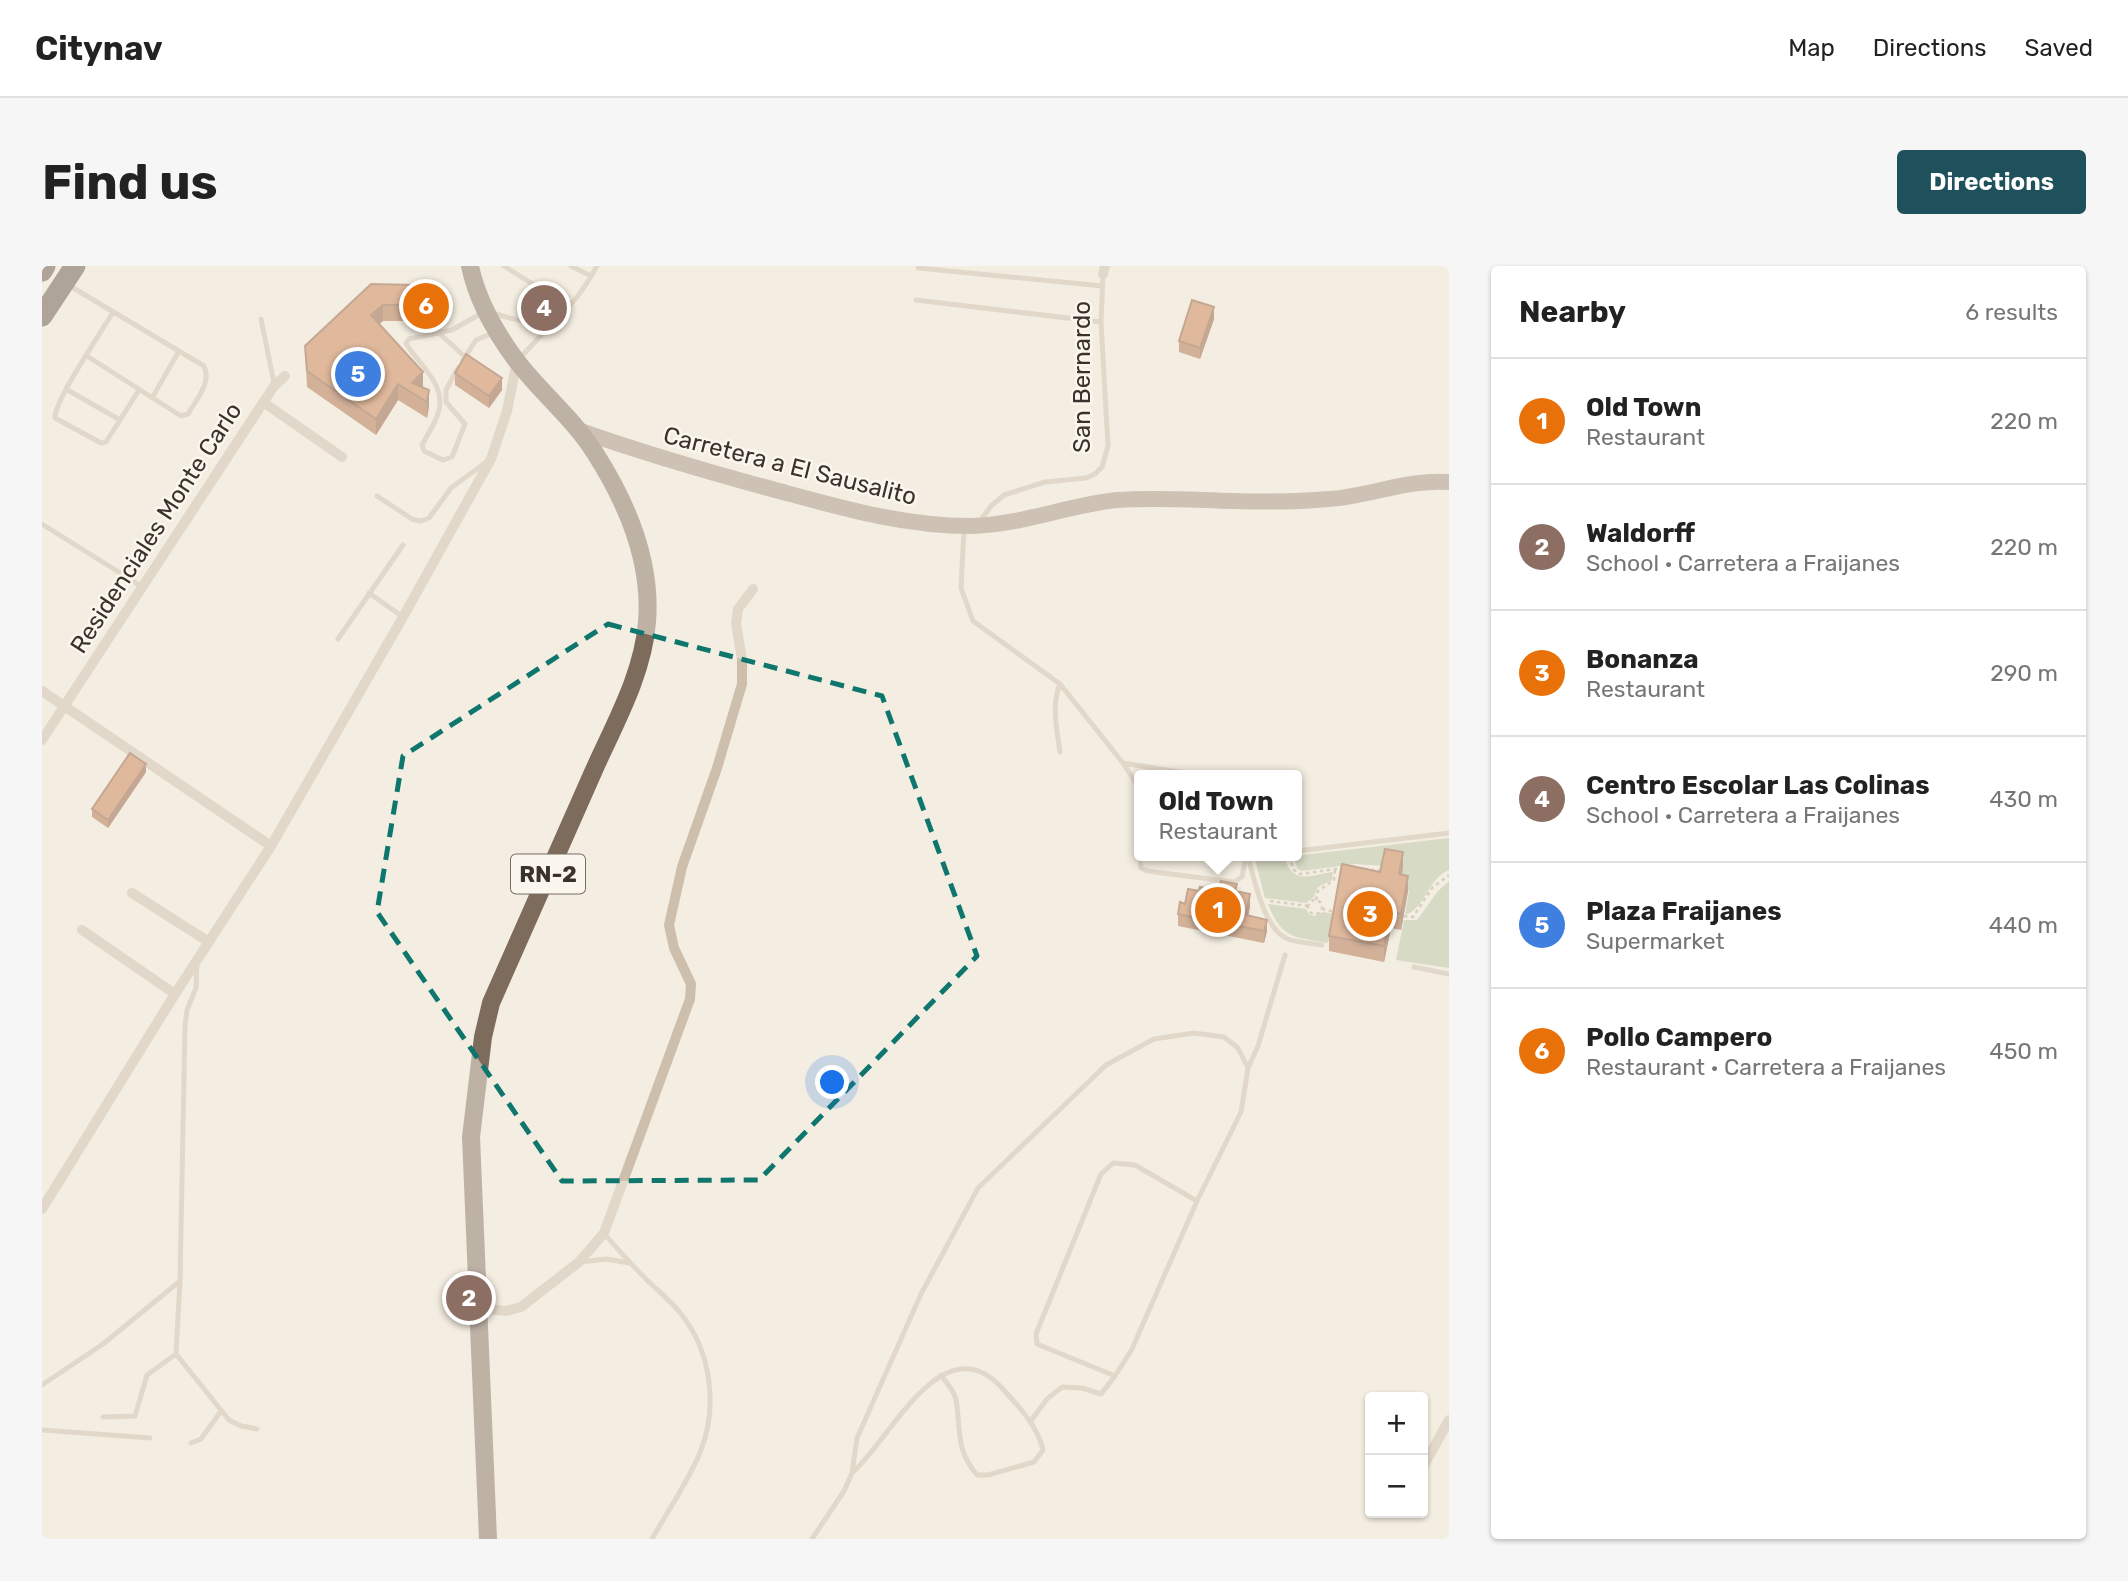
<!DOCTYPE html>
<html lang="en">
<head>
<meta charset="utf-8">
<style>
  :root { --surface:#fff; --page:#f6f6f6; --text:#222; --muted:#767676; --line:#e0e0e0; --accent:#1f515d }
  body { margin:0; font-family:Rubik,sans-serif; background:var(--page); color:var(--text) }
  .controls { position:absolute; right:21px; bottom:21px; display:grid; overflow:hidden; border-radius:7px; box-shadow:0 2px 5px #0004 }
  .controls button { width:63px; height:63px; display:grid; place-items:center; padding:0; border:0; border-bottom:2px solid var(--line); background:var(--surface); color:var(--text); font:35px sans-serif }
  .you { position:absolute; left:791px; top:817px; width:24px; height:24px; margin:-18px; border:5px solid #fff; border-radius:50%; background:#1a73e8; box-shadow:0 0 0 10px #1a73e833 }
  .badge { display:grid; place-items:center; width:46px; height:46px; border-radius:50%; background:var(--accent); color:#fff; font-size:23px; font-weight:700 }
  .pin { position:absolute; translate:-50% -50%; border:4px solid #fff; box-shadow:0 2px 7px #0006 }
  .popup { position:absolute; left:1092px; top:504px; width:168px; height:91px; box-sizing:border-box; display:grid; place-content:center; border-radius:7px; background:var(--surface); filter:drop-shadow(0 2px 5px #0005); font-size:23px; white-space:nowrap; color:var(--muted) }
  .popup b { font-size:26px; color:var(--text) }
  .popup::after { content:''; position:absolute; left:50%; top:100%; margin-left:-14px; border:14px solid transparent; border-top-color:var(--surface) }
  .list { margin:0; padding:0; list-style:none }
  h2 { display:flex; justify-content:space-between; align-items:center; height:91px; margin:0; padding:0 28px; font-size:30px }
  h2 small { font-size:23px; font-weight:400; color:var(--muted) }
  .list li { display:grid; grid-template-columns:46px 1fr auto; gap:21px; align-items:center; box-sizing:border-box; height:126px; padding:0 28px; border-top:2px solid var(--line) }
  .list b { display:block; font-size:26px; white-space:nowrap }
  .list p { margin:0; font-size:23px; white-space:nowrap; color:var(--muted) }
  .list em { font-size:23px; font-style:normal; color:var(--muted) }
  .map { position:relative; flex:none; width:1407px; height:1273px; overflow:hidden; border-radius:7px }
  header { display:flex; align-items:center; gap:42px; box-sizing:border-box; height:98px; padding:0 35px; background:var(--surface); border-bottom:2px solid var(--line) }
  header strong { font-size:33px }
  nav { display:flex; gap:38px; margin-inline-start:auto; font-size:24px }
  .intro { display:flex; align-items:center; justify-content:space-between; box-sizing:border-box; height:168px; padding:0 42px }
  h1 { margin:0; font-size:49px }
  .button { padding:18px 32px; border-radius:7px; background:var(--accent); color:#fff; font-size:24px; font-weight:700 }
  main { display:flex; gap:42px; padding:0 42px }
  aside { flex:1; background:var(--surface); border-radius:7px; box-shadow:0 2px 5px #0004 }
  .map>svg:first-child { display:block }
</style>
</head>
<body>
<header>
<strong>Citynav</strong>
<nav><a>Map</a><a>Directions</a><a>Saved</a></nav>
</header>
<div class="intro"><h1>Find us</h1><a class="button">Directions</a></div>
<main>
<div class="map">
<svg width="1407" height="1273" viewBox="0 0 1407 1273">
  <rect width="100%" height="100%" fill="#f4ede1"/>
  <!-- green -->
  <path fill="#b3c4a0" d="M1407,572v32c-21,9 -22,34 -41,44h-3l4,-23 -10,-2 4,-23 -19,-3 -1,3 -28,-2 -54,7 -4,-3 -3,-12z
    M1212,590h30c9,30 25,19 49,16l-1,8 -14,7 -4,10 -8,6 -41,-5z
    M1407,615v87l-53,-8 8,-40h13l21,-29z
    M1226,638l38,5 3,5 5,2 9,-4 11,2 -6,29c-35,-7 -45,-3 -60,-39z"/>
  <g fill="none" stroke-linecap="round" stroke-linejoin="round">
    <!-- path -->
    <path stroke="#b9aa96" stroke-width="2.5" stroke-dasharray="3.5 3.5" stroke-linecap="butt" d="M1247,590l5,14 6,4 43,-6
      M1315,602l25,3
      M1274,634l2,-9 16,-11 1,-11
      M1266 641a7 7 0 1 1 14 0a7 7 0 1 1-14 0Z
      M1228,635l38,5
      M1280,643l13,3
      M1362,650l9,1 19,-29 17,-13"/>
    <!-- lane -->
    <path stroke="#cdbfac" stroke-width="5" d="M462,0l65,41
      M529,0l20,10
      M876,2l185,18
      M28,20l134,80c8,17 -8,34 -16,48l-7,2 -94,-60
      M874,34l185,22
      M71,46c-11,19 -59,89 -58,106l46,25 5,-1 33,-52
      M449,46c58,22 77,5 106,-46
      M219,53l13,64
      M397,67l26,24
      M477,93l39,-42
      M421,94l13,-20 17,-7
      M416,102l-12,22v12l19,22 -13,33 -9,3 -19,-9 -2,-6c16,-29 29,-45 4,-75 -6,-9 -15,-17 -20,-27l3,-4 43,-9 30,-17
      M24,123l54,31
      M110,132l27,-47
      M335,230l35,23 9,2 8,-3 22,-30 34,-25
      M938,255l11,-15 13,-11 41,-13 41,-4 9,-4 7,-7 6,-21 -7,-124 2,-48
      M0,258l99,62
      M922,263l-3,59 12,33 87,63 63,79 16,25
      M327,327l34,24
      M296,373l65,-94
      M1018,418c-9,21 -3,46 0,68
      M1081,497l76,12
      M1255,585l152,-18
      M1098,590l1,12 6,3 87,11 8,-5 4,-21
      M1206,590c6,23 16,74 40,83 10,4 23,4 34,6
      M1372,701l35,7
      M1155,935l-62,-36 -22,-2 -12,11 -65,160 1,10 78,32 17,-27 65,-148 44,-89 7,-44 10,-22 27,-91
      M562,967c14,17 28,32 43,47 11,11 25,22 34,34 30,37 37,92 20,136 -11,29 -34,62 -49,89
      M539,996l25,-3 23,4
      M134,1088l53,66 12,6 16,3
      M0,1119l61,-41 77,-63
      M61,1151l32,-1 12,-41 29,-21 4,-73 5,-254 2,-17 9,-22 1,-25
      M988,1156l17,-23 15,-12 20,1 19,6 14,-18
      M0,1164l108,8
      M149,1177l10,-4 20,-28
      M811,1206c37,-32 90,-149 149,-84 16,18 36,38 41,62l-9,12 -46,13h-11c-22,-26 -16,-46 -21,-76 -2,-8 -10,-17 -15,-24
      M770,1273l32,-48 8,-18 5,-35 64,-144 57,-106 128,-123 48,-26 40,-6 30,4 14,11 10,20"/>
    <!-- street -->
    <path stroke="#cdbfac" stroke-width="10" d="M1061,8l2,-8
      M221,136l79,55
      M0,425l229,155
      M0,474l232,-354 11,-10
      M90,627l77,49
      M40,664l93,64
      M0,943l133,-215 96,-148 132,-229 88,-158 16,-48 10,-50
      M437,1042l27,3 15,-4 58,-45 25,-29 86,-234 1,-15 -17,-36 -5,-23 13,-58 35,-99 25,-84v-25l-6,-35 2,-15 15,-20
      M1381,1201l26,-47"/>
    <!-- secondary -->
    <path stroke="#a18f7d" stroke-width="16" d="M539,165c65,23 131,42 198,60 63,17 125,35 192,35 50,-1 97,-21 146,-26 39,-3 77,0 117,1 31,1 64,1 95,-2 41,-3 79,-20 120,-17"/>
    <!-- primary -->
    <path stroke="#7d6b5c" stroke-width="18" d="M428,0c7,34 26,67 46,94 25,33 57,58 79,93 32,50 57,108 52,169 -4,52 -32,101 -53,148 -34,78 -69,155 -103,233l-8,34 -12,100 17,402"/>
    <!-- highway -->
    <path stroke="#5c4d42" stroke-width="21" d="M0,5l3,-5
      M0,50l33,-50"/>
  </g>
  <!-- wall -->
  <path fill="#ab6940" d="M372,19v36h-31l-4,3 44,63 6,19 -2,12 -29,-18 -22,35 -69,-48 -2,-41z
    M1172,53l-14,40 -21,-7v-11z
    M413,107l47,17 -13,18 -34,-23z
    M104,506l-38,56 -16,-11v-8z
    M1361,602l-2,6 7,17 -7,39 -10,-2 -7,34 -55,-11v-15z
    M1157,625h38l13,15 -2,10 19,15 -3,12 -86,-17v-12l7,-10z"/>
  <!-- shaded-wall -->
  <path fill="#8b5534" d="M341,39v16l-12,10v-16z
    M1172,41v12l-14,40v-11z
    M381,106v15l-7,8 -4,-12z
    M460,112v12l-13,18v-12z
    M356,118v16l-22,35v-16z
    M387,124v16l-2,12v-16z
    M104,498v8l-38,56v-8z
    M1361,586v16l-4,21v-15z
    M1366,610v15l-7,39v-16z
    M1208,628v12l-4,21v-12z
    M1349,646v16l-7,34v-16z
    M1225,654v11l-3,12v-12z"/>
  <!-- building -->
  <path fill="#c77a4b" stroke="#8b5534" stroke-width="2" d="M329,18l43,1v20h-31l-12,10 52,57 -11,11 17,7 -2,12 -29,-18 -22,35 -69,-48 -2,-25z
    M1150,34l22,7 -14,41 -21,-7z
    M424,88l36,24 -13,18 -34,-23z
    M88,487l16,11 -38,56 -16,-11z
    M1343,583l18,3 -4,22 9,2 -7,38 -10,-2 -7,34 -55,-10 13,-72 38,8z
    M1179,615l16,3 -2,7 15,3 -4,21 21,5 -3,11 -86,-17 2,-12 5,2 3,-15 11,2 1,-4 19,4z"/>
  <!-- marked area -->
  <path d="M0 0H1407V1273H0ZM566,358l274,72 95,260 -218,224 -197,1 -185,-269 26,-156z" fill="#f4ede1" fill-opacity=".55" fill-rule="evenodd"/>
  <path fill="none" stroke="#0f766e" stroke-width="5" stroke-dasharray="14 9" stroke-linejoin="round" d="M566,358l274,72 95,260 -218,224 -197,1 -185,-269 26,-156z"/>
  <g text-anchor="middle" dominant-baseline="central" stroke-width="5" stroke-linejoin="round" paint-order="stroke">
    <!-- shield labels -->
    <rect fill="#fbf7ee" stroke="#756d66" stroke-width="2" x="469" y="588.5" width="74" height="39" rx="5"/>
    <g font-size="23" font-weight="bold" fill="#3b322b">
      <text x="506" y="608">RN-2</text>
    </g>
    <!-- street labels -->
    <g font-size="24" fill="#3b322b" stroke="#fbf7ee">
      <text transform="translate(1040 111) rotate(-90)">San Bernardo</text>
      <text transform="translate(748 200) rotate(14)">Carretera a El Sausalito</text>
      <text transform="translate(114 262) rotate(-57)">Residenciales Monte Carlo</text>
    </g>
  </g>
</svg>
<div class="controls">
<button>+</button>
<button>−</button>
</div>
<div class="you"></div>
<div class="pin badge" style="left:1176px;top:644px;background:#e8710a">1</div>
<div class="popup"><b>Old Town</b>Restaurant</div>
<div class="pin badge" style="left:427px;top:1032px;background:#8d6e63">2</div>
<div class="pin badge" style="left:1328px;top:648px;background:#e8710a">3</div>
<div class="pin badge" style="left:502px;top:42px;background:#8d6e63">4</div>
<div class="pin badge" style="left:316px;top:108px;background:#3f7fe0">5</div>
<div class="pin badge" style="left:384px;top:40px;background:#e8710a">6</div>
</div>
<aside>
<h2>Nearby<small>6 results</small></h2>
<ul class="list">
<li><span class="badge" style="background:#e8710a">1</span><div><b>Old Town</b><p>Restaurant</p></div><em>220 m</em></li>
<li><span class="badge" style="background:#8d6e63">2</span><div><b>Waldorff</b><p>School · Carretera a Fraijanes</p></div><em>220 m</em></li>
<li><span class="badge" style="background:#e8710a">3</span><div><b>Bonanza</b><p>Restaurant</p></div><em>290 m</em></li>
<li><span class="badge" style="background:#8d6e63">4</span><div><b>Centro Escolar Las Colinas</b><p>School · Carretera a Fraijanes</p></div><em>430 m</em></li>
<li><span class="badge" style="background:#3f7fe0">5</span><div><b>Plaza Fraijanes</b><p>Supermarket</p></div><em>440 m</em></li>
<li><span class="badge" style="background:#e8710a">6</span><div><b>Pollo Campero</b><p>Restaurant · Carretera a Fraijanes</p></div><em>450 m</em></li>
</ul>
</aside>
</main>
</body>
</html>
